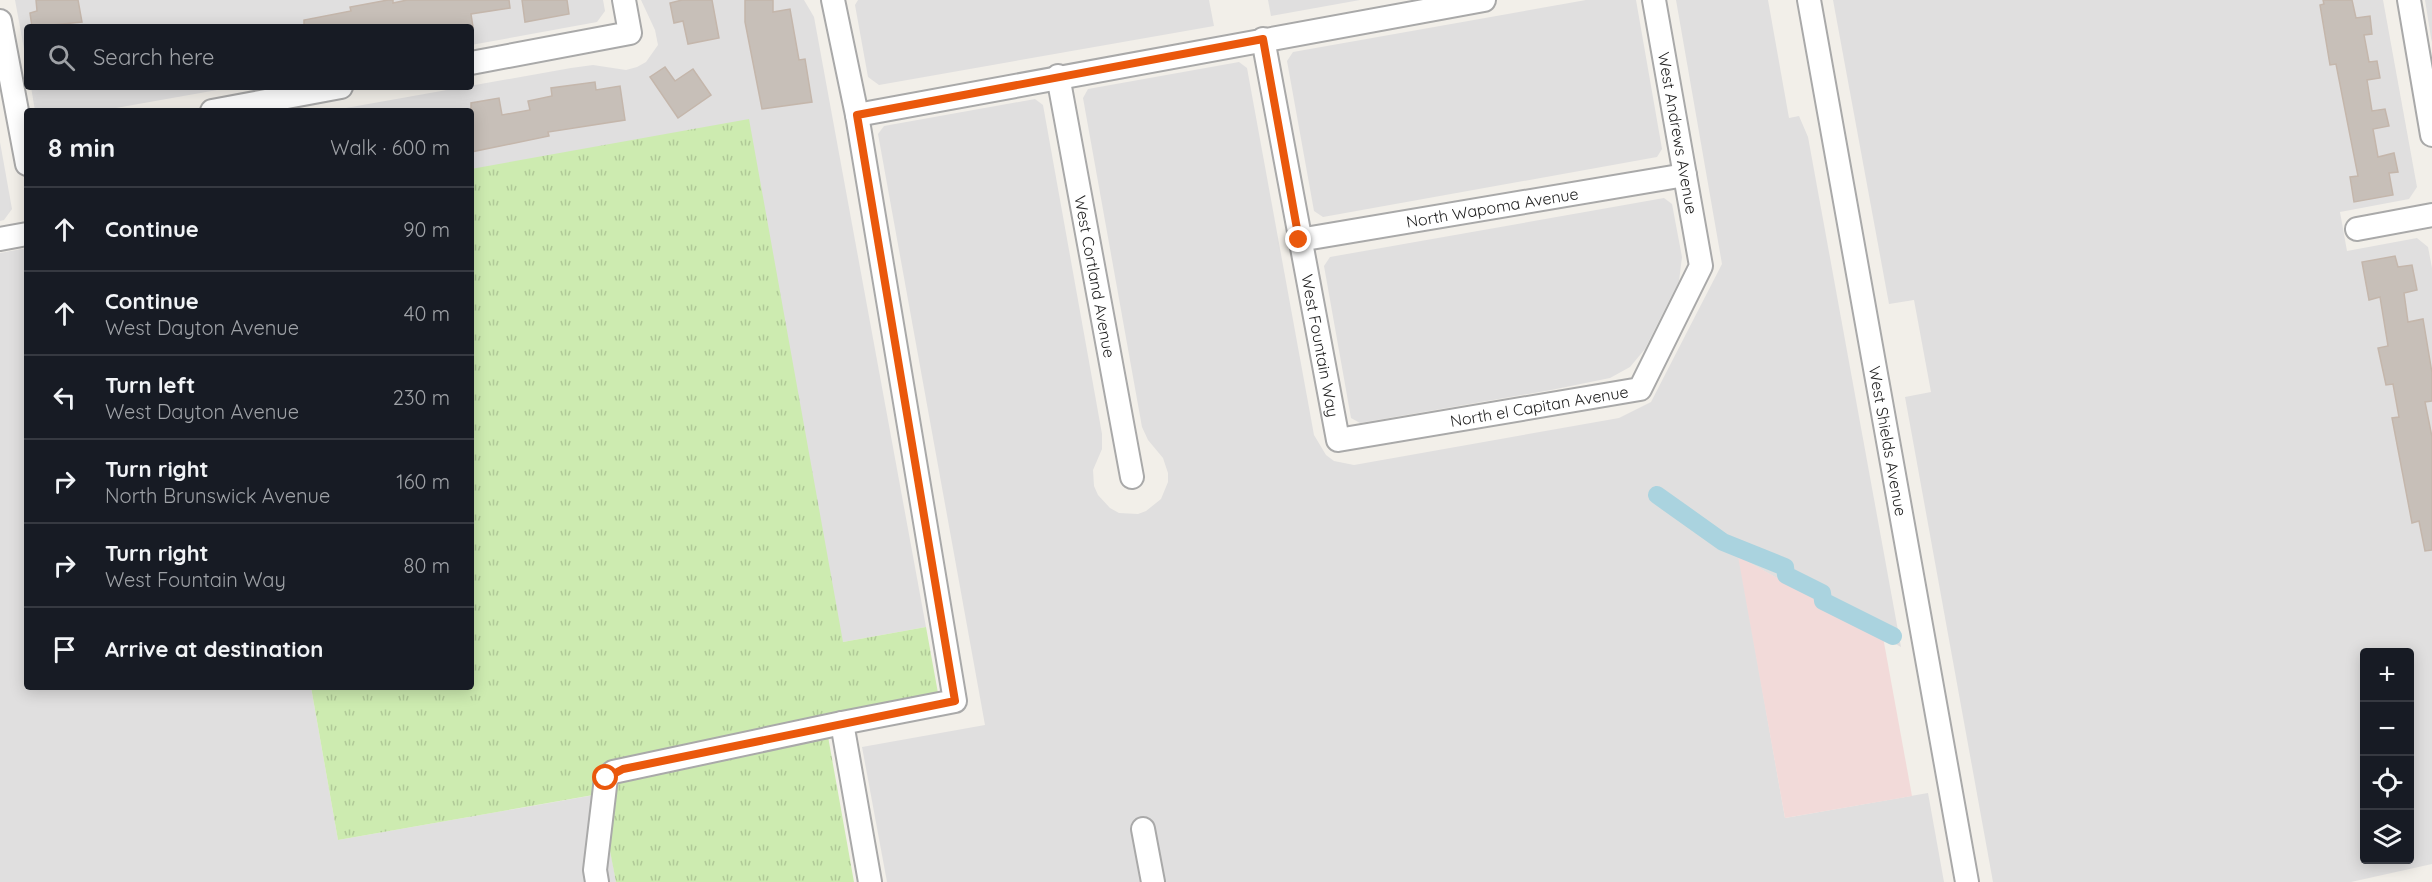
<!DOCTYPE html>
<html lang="en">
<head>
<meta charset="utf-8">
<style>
  :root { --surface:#171b24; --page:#20242c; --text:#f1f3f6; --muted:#9ea1a6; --line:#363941 }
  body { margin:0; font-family:Quicksand,sans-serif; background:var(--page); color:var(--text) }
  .controls { position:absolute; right:18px; bottom:18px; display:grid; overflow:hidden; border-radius:6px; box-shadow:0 3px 15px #0003 }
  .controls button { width:54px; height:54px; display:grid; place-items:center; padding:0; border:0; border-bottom:2px solid var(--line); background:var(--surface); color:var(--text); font:30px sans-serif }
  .stop { position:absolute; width:18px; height:18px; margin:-14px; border:4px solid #ea580c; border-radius:50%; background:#fff }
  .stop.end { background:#ea580c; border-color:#fff; box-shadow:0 2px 6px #0008 }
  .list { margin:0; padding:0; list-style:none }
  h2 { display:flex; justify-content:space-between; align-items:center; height:78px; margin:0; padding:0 24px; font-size:26px }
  h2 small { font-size:20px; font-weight:400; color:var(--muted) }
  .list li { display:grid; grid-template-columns:39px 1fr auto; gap:18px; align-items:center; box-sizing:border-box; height:84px; padding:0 24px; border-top:2px solid var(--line) }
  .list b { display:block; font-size:22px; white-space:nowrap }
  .list p { margin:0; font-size:20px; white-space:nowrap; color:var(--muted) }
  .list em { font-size:20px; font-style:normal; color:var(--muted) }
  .icon { flex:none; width:33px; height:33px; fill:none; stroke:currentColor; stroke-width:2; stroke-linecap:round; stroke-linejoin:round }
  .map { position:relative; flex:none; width:2432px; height:882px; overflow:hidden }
  .search { position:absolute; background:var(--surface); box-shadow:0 3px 15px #0003; left:24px; top:24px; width:450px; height:66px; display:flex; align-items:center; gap:15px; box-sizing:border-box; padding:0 21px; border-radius:6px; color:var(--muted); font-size:22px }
  .panel { position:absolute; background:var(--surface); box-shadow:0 3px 15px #0003; left:24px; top:108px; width:450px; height:582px; border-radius:6px }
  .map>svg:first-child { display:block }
</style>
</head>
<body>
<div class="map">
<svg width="2432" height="882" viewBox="0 0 2432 882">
  <defs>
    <pattern id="grass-tufts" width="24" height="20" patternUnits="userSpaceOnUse" patternTransform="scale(1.5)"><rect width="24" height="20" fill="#cdebb0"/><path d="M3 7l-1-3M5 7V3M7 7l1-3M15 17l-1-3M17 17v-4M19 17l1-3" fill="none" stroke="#b0c997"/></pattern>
  </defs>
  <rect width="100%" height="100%" fill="#f2efe9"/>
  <!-- residential -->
  <path fill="#e0dfdf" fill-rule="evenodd" d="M15,0h588l2,11 -8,11 -126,23v-18h-444v38z
    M641,0h163l10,17 112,610 -83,15 -372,-473v-58h-142l242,-43 22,-3 33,5 11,-3 9,-5 12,-17 -3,-15z
    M858,0h351l5,26 -335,59 -11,-8 -13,-72z
    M1268,0h92l-89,16z
    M1586,0h50l26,149 -5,8 -334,60 -9,-6 -27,-150 6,-9z
    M1676,0h92l21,118 10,-2 9,21 93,510 -162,-90 46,261 143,-25 16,89h-1057l-25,-135 123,-22 -107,-591 6,-8 151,-27 8,6 59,329v15l-9,21 1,16 4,9 12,13 9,5 19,1 8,-3 15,-12 7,-17v-9l-5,-15 -15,-18 -6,-13 -59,-329 5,-9 151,-27 8,6 67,367 12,20 8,6 20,4 265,-47 32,-16 71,-138z
    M1833,0h550l34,187 -8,12 -69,13 7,39 70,-13 11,9 4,21v596l-81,18h-358l-88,-485 26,-5 -17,-92 -25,4zM2364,652h46v208h-46z
    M2425,0h7v42l-1,-4z
    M31,87h203l-135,24h-64z
    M0,142l12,67 -8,11 -4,1z
    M1664,198l8,6 10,53 -3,24 -34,68 -15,18 -20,11 -59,12 -191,33 -9,-5 -27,-152 6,-9z
    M27,248v439h284l27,153 262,-46 16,88h-616v-629z"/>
  <!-- commercial -->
  <path fill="#f2dad9" d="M1738,556l145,81 29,159 -127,22z"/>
  <!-- grass -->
  <path fill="url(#grass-tufts)" d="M749,119l94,523 83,-15 12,66 -114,21 30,168h-238l-17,-88 -261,46 -27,-153h160v-518z"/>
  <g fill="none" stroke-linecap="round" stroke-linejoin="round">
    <!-- canal -->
    <path stroke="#aad3df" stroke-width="18" d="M1657,495l66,47 62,25 1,8 36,18 1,8 70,35"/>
  </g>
  <!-- building -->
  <path fill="#c7bfb8" stroke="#c4b6ab" stroke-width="1.5" d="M36,0h42l4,22 -50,5 -2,-14 7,-2z
    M388,0h5v3l14,-3h102l1,8 -39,6 2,13h-169v-7l47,-9 -1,-4z
    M522,0h45l2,14 -44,8z
    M682,0h30l7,38 -31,6 -5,-23 -9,2 -4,-20z
    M745,0h28v12l17,-3 9,51 6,-1 7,43 -50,7 -17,-87z
    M2323,0h29l4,18 14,-2 2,18 -8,1 5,27 8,-1 3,17 -13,2 5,31 13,-2 4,17 -16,3 5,28 16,-4 4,19 -9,1 4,22 -39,7 -4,-25 8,-1 -22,-112 -6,1 -10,-60 4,-1z
    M665,67l10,14 18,-12 18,26 -33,23 -28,-41z
    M595,82l1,8 24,-4 5,34 -77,12 1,4 -78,16v-49l28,-5 3,17 28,-5 -2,-9 24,-5 -1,-8z
    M2395,256l3,11 14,-2 5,25 -13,3 4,29 15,-3 9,54v28l-7,1 7,35v113l-7,1 -6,-30 -7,2 -20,-105 7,-1 -6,-33 -7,1 -8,-37 10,-2 -8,-49 -11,3 -7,-38z"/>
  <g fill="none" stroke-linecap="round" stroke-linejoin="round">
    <!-- minor casing -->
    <g stroke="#a9a9a9" stroke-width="26">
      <g id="minor">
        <path d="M833,0l24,115 98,586 -113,22 28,159"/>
        <path id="s1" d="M1809,0l158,882"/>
        <path d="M2409,0l23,135"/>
        <path d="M0,21l27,143"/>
        <path id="s2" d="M1263,39l75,401 302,-51 61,-123 -47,-266"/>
        <path d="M471,63l159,-30 -6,-33"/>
        <path id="s3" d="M1058,76l74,401"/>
        <path d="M212,111l129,-24"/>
        <path d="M857,115l627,-115"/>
        <path d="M2357,229l75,-14"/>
        <path d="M0,239l27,-5"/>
        <path id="s4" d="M1299,240l386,-65"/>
        <path d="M1143,829l10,53"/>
        <path d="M597,882l-2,-12 11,-92 7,-6 229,-49"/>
      </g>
    </g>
    <!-- minor -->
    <use href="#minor" stroke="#fff" stroke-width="22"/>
  </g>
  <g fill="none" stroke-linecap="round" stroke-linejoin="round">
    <!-- route -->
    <path stroke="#ea580c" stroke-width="8" d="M606,778l17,-9 332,-68 -98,-586 406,-76 36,201"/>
  </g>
  <g text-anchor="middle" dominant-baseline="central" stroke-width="6" stroke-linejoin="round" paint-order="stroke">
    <!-- street labels -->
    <g font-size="16" fill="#222" stroke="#fff">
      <text transform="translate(1678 133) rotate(80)">West Andrews Avenue</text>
      <text stroke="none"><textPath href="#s4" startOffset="196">North Wapoma Avenue</textPath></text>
      <text stroke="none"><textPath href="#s3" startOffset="204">West Cortland Avenue</textPath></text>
      <text stroke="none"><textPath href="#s2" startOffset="312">West Fountain Way</textPath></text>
      <text stroke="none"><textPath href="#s2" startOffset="612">North el Capitan Avenue</textPath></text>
      <text stroke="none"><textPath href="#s1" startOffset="448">West Shields Avenue</textPath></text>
    </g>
  </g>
</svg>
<div class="controls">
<button>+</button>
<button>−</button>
<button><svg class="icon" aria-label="locate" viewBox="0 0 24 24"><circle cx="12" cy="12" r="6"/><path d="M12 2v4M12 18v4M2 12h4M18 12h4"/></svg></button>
<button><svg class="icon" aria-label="layers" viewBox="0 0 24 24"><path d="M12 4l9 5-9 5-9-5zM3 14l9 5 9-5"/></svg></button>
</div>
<div class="stop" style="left:606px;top:778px"></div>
<div class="stop end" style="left:1299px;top:240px"></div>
<div class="search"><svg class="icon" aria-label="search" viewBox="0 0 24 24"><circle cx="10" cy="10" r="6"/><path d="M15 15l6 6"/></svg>Search here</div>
<section class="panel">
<h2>8 min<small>Walk · 600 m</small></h2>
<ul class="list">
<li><svg class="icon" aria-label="ahead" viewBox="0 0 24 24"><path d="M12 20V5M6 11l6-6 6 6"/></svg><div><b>Continue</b></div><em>90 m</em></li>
<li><svg class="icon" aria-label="ahead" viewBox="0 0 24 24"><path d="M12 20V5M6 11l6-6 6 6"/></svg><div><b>Continue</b><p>West Dayton Avenue</p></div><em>40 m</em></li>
<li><svg class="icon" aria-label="left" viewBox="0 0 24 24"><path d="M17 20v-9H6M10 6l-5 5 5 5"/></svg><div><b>Turn left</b><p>West Dayton Avenue</p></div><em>230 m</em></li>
<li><svg class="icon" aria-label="right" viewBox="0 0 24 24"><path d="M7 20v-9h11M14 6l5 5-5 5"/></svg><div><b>Turn right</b><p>North Brunswick Avenue</p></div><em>160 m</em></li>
<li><svg class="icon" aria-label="right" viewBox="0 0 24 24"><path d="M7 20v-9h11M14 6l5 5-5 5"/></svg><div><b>Turn right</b><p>West Fountain Way</p></div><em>80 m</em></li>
<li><svg class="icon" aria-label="arrive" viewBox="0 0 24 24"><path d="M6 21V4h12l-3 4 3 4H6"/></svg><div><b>Arrive at destination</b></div></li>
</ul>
</section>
</div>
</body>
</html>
